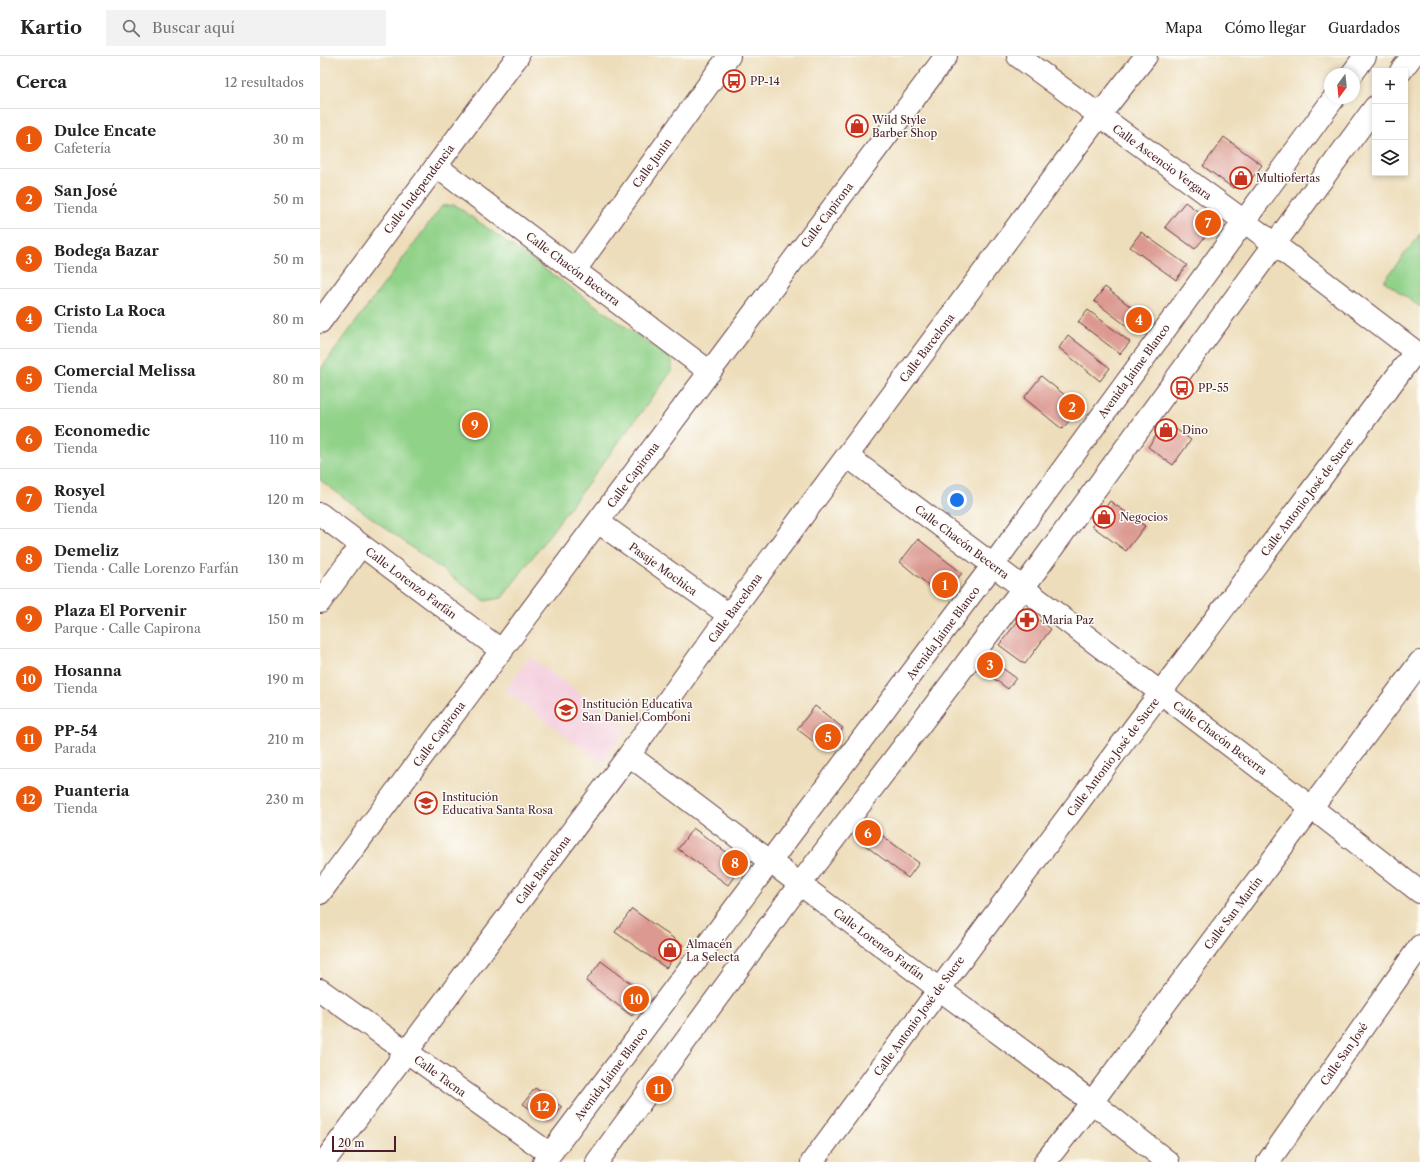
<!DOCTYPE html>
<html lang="es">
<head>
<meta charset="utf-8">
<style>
  :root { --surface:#fff; --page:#f2f2f2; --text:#222; --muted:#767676; --line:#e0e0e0; --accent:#ea580c }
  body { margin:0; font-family:"Libre Caslon Text",serif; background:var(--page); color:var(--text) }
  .controls { position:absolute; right:12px; top:12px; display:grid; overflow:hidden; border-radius:0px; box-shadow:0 2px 6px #0003 }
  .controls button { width:36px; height:36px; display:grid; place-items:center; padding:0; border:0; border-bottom:1px solid var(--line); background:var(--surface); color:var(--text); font:20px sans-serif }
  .compass { position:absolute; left:1004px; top:12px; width:36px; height:36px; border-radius:50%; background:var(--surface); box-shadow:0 2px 6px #0003; rotate:195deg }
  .scale { position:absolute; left:12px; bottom:10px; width:64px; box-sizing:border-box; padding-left:4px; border:2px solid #4a1f2b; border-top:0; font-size:11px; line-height:14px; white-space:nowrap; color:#4a1f2b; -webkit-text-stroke:3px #fdfcf7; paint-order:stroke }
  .you { position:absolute; left:637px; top:444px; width:14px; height:14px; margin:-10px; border:3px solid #fff; border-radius:50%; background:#1a73e8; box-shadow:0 0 0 6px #1a73e833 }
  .badge { display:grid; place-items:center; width:26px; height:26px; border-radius:50%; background:var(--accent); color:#fff; font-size:13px; font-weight:700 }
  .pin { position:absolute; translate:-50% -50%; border:2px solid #fff; box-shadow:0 1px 4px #0006 }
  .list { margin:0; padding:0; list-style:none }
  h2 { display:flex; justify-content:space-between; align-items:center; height:52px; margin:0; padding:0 16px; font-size:17px }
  h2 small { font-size:13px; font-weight:400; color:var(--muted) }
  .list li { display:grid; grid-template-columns:26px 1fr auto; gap:12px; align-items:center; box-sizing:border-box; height:60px; padding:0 16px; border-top:1px solid var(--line) }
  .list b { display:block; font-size:15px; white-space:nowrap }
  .list p { margin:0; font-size:13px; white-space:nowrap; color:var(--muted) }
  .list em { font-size:13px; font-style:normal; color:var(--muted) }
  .icon { flex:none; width:22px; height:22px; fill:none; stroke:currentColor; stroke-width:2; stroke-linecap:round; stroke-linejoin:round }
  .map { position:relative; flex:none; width:1100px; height:1106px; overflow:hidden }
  header { display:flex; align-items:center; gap:24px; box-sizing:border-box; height:56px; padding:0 20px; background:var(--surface); border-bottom:1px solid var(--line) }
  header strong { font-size:19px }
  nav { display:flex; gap:22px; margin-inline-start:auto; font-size:14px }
  .search { width:280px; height:36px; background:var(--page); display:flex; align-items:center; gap:10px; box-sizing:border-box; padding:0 14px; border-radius:0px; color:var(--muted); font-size:15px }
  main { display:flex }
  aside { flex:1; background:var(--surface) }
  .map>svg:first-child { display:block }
</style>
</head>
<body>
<header>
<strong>Kartio</strong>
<div class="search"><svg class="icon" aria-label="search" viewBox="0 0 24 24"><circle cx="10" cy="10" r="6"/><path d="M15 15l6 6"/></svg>Buscar aquí</div>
<nav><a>Mapa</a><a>Cómo llegar</a><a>Guardados</a></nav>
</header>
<main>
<aside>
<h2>Cerca<small>12 resultados</small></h2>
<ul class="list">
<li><span class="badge">1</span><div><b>Dulce Encate</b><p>Cafetería</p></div><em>30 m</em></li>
<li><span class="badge">2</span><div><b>San José</b><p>Tienda</p></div><em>50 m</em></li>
<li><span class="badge">3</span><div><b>Bodega Bazar</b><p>Tienda</p></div><em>50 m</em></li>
<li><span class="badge">4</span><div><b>Cristo La Roca</b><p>Tienda</p></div><em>80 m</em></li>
<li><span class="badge">5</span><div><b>Comercial Melissa</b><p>Tienda</p></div><em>80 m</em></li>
<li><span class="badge">6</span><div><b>Economedic</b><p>Tienda</p></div><em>110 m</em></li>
<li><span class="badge">7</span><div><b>Rosyel</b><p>Tienda</p></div><em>120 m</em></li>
<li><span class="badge">8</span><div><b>Demeliz</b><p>Tienda · Calle Lorenzo Farfán</p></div><em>130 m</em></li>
<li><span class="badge">9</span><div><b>Plaza El Porvenir</b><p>Parque · Calle Capirona</p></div><em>150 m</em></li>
<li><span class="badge">10</span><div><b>Hosanna</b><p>Tienda</p></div><em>190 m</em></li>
<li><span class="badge">11</span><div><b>PP-54</b><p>Parada</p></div><em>210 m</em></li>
<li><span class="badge">12</span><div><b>Puanteria</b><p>Tienda</p></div><em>230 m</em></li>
</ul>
</aside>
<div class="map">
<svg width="1100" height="1106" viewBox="0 0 1100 1106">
  <rect width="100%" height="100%" fill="#fdfcf7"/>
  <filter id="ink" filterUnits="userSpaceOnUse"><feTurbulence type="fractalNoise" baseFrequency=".025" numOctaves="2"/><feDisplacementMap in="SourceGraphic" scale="8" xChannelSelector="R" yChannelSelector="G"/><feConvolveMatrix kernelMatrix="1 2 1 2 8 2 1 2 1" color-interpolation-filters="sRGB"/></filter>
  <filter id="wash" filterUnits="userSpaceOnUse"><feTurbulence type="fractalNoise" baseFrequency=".012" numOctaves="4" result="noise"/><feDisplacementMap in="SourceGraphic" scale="16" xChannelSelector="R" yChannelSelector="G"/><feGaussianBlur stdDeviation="0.9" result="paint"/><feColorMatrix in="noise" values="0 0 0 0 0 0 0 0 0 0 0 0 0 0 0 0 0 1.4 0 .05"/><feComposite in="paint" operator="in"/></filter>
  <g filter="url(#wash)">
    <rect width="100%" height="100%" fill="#edddba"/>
    <!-- built -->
    <path fill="#f4cfde" d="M210,601l97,72 -25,34 -97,-72z"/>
    <!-- green -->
    <path fill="#91d289" stroke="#6e785a" d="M135,149l217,155v11l-170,227 -17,3 -165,-121v-110l122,-164z
      M1100,178v73l-36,-26z"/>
    <g id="blocks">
      <!-- building -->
      <path fill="#db9991" d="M904,81l38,28 -15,20 -14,3 -30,-22z
        M865,146l26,19 1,7 -17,21 -30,-22z
        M821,176l46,33 -11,15 -46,-33z
        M785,231l42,32 -11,14 -42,-32z
        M768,254l42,32 -10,12 -42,-32z
        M748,279l42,33 -10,13 -41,-33z
        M721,320l40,32 -19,21 -38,-31z
        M846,366l25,18 -18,25 -25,-18z
        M790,445l35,25 -19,25 -34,-25z
        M598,483l44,34 -19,24 -43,-35z
        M712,559l19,14 -26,35 -26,-19 22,-28z
        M670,603l26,19 -8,11 -26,-19z
        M495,650l28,22 -17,23 -29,-22z
        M548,769l51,38 -11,15 -51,-39z
        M373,772l50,36 -15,21 -50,-36z
        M312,853l51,36 -17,23 -51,-36z
        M281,905l47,35 -16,20 -46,-35z
        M215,1032l27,19 -8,11 -8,2 -23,-16z"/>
    </g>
  </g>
  <g filter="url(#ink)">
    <use href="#blocks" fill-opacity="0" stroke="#623c40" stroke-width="1"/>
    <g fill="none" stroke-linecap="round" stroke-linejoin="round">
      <!-- minor casing -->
      <g stroke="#623c40" stroke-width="24">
        <path id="minor" d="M698,0l226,165
          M116,110l274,206
          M255,214l154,-214
          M0,266l198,-266
          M527,400l146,109 319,243 108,84
          M0,458l182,137
          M278,466l131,93
          M0,546l41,-57
          M309,699l310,234 153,113 76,60
          M0,837l626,-837
          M4,1106l305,-407 100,-140 370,-499 47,-60
          M492,1106c199,-272 402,-540 603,-810
          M725,1106l47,-60 328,-440
          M948,1106l152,-216"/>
      </g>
      <!-- tertiary casing -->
      <g stroke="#623c40" stroke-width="24">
        <path id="tertiary" d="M1081,15l11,-15
          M1032,18l13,-18
          M924,165l176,134
          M0,934l230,164
          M224,1106l449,-597 341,-467
          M277,1106l203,-278 223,-296 352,-481"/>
      </g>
      <!-- minor -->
      <use href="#minor" stroke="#fff" stroke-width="22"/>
      <!-- tertiary -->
      <use href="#tertiary" stroke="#fff" stroke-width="22"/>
    </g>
  </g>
  <!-- icons -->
  <defs>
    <g id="bus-ring" transform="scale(1.15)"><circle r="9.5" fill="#fdfcf7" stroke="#c8321e" stroke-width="1.5"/><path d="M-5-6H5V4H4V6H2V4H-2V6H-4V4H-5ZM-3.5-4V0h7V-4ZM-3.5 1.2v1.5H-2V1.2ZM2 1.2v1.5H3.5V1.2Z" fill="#c8321e"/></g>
    <g id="shop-ring" transform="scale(1.15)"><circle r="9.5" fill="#fdfcf7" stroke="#c8321e" stroke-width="1.5"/><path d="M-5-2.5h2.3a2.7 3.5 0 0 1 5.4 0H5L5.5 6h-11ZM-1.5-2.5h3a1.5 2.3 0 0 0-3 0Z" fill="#c8321e"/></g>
    <g id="pharmacy-ring" transform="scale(1.15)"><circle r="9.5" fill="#fdfcf7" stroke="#c8321e" stroke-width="1.5"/><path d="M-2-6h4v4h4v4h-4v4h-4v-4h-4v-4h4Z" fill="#c8321e"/></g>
    <g id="school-ring" transform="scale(1.15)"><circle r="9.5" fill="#fdfcf7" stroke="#c8321e" stroke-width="1.5"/><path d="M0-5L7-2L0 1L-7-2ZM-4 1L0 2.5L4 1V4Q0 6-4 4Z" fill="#c8321e"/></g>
  </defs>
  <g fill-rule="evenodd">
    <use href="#bus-ring" x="414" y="25"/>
    <use href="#shop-ring" x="537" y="70"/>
    <use href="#shop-ring" x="921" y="122"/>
    <use href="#bus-ring" x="862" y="332"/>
    <use href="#shop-ring" x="846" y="374"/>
    <use href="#shop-ring" x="784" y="461"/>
    <use href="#pharmacy-ring" x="707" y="564"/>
    <use href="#school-ring" x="246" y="654"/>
    <use href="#school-ring" x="106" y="747"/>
    <use href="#shop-ring" x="350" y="894"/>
  </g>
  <g text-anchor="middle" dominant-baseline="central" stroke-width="3" stroke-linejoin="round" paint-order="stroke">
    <!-- poi labels -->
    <g font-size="11" fill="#4a1f2b" stroke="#fdfcf7" text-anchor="start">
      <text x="430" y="25">PP-14</text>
      <text x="552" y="64">Wild Style<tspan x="552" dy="13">Barber Shop</tspan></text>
      <text x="936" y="122">Multiofertas</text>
      <text x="878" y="332">PP-55</text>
      <text x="862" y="374">Dino</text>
      <text x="800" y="461">Negocios</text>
      <text x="722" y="564">Maria Paz</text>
      <text x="262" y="648">Institución Educativa<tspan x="262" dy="13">San Daniel Comboni</tspan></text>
      <text x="122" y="741">Institución<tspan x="122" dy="13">Educativa Santa Rosa</tspan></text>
      <text x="366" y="888">Almacén<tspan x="366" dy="13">La Selecta</tspan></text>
    </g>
    <!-- street labels -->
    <g font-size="11" fill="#4a1f2b" stroke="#fdfcf7">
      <text transform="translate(842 106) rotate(36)">Calle Ascencio Vergara</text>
      <text transform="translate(332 107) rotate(-54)">Calle Junin</text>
      <text transform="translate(99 133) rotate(-53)">Calle Independencia</text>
      <text transform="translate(507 159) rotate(-53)">Calle Capirona</text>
      <text transform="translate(253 213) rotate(37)">Calle Chacón Becerra</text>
      <text transform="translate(607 292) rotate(-53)">Calle Barcelona</text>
      <text transform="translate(814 315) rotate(-54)">Avenida Jaime Blanco</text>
      <text transform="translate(313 419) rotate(-53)">Calle Capirona</text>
      <text transform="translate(987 441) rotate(-53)">Calle Antonio José de Sucre</text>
      <text transform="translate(642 486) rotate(37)">Calle Chacón Becerra</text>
      <text transform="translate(343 513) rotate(36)">Pasaje Mochica</text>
      <text transform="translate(91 527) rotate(37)">Calle Lorenzo Farfán</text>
      <text transform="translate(415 552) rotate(-54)">Calle Barcelona</text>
      <text transform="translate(623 577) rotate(-53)">Avenida Jaime Blanco</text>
      <text transform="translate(119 678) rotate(-53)">Calle Capirona</text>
      <text transform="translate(900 682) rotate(37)">Calle Chacón Becerra</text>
      <text transform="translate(793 701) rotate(-53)">Calle Antonio José de Sucre</text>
      <text transform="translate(223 814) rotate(-53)">Calle Barcelona</text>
      <text transform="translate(913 857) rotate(-53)">Calle San Martín</text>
      <text transform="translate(559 888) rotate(37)">Calle Lorenzo Farfán</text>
      <text transform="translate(599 960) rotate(-54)">Calle Antonio José de Sucre</text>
      <text transform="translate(1024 998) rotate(-55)">Calle San José</text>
      <text transform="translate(291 1018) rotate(-53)">Avenida Jaime Blanco</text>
      <text transform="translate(120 1020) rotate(36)">Calle Tacna</text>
    </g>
  </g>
</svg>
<div class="controls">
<button>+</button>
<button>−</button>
<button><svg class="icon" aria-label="layers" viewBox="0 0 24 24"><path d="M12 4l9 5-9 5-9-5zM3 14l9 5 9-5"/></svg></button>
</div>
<svg class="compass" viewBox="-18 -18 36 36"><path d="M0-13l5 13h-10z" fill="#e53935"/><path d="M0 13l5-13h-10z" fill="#767676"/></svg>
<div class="scale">20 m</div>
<div class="you"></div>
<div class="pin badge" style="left:625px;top:529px">1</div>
<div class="pin badge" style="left:752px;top:351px">2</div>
<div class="pin badge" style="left:670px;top:609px">3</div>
<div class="pin badge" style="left:819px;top:264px">4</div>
<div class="pin badge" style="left:508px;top:681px">5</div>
<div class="pin badge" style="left:548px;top:777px">6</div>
<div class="pin badge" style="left:888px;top:167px">7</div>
<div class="pin badge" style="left:415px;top:807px">8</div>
<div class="pin badge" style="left:155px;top:369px">9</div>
<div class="pin badge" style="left:316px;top:943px">10</div>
<div class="pin badge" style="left:339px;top:1033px">11</div>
<div class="pin badge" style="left:223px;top:1050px">12</div>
</div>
</main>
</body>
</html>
